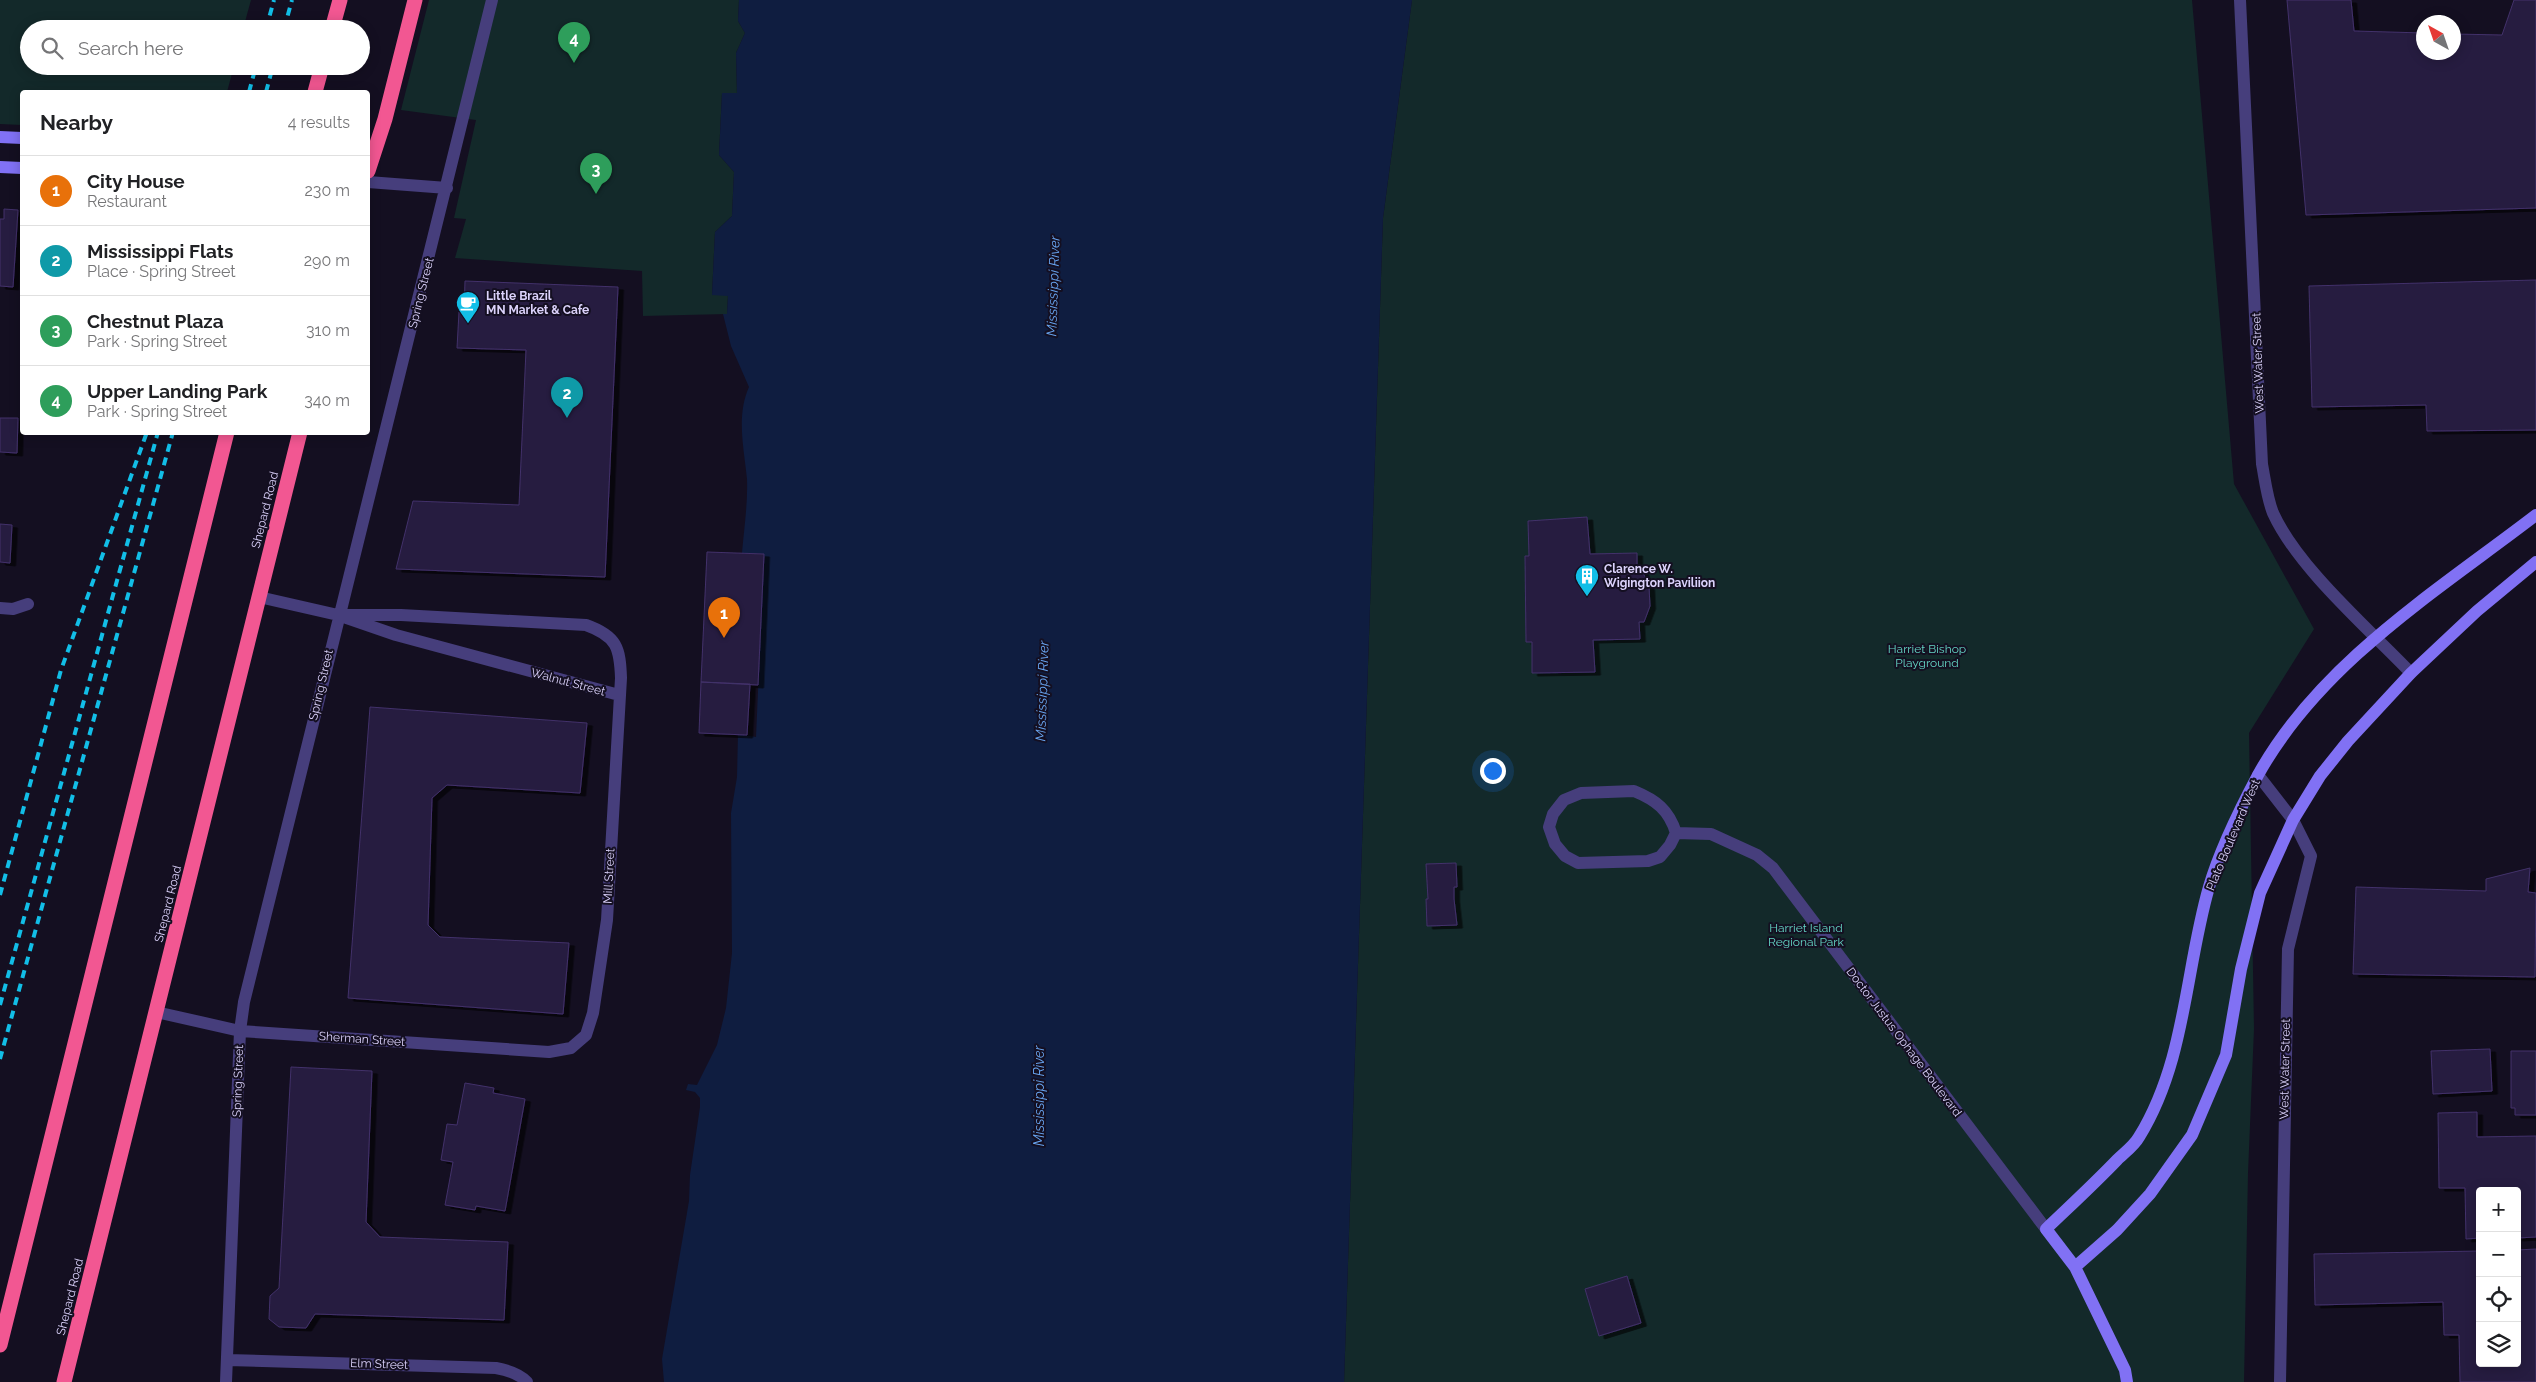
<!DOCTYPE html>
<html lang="en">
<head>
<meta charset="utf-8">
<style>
  :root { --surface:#fff; --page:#f6f6f6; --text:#202124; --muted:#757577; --line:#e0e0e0; --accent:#1a73e8 }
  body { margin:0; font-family:Raleway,sans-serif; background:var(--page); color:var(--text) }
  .controls { position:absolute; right:15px; bottom:15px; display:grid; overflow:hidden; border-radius:5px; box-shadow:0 2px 12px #0003 }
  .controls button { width:45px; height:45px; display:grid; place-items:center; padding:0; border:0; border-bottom:1px solid var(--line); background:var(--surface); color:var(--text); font:25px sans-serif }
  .compass { position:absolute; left:2416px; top:15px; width:45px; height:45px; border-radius:50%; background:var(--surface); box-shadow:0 2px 12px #0003; rotate:320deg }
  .you { position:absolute; left:1492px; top:770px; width:18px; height:18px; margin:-12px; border:4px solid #fff; border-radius:50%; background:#1a73e8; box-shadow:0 0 0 8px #1a73e833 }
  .badge { display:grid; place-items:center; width:32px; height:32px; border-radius:50%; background:var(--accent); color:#fff; font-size:16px; font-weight:700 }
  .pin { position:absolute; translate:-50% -41px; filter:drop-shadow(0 1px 2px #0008) }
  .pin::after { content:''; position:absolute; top:26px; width:18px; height:15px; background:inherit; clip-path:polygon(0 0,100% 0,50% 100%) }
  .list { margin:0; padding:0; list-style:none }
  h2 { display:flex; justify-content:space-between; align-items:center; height:65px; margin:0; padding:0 20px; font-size:21px }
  h2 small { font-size:16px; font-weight:400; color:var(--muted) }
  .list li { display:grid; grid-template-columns:32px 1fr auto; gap:15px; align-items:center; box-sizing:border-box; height:70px; padding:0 20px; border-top:1px solid var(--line) }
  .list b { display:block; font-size:19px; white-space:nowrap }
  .list p { margin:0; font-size:16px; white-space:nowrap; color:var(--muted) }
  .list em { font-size:16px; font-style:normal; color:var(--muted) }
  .icon { flex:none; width:28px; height:28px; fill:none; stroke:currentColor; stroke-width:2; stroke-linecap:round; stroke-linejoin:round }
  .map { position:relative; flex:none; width:2536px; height:1382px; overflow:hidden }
  .search { position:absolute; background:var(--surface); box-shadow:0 2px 12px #0003; left:20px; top:20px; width:350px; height:55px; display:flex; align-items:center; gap:12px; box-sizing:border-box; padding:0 18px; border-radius:28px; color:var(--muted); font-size:19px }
  .panel { position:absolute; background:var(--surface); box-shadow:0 2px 12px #0003; left:20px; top:90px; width:350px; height:345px; border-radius:5px }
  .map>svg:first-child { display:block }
</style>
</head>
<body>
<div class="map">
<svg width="2536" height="1382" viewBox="0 0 2536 1382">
  <defs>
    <filter id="shadow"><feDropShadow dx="5.5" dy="3" stdDeviation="0" flood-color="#0009"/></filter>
  </defs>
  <rect width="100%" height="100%" fill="#140f21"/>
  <!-- green -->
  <path fill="#13292a" d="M0,0h251l-8,29h-214v37h205l-7,26h-205v33l-22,-1z
    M429,0h310l-1,21 7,12 -9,20 1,41 -15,-1 -3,62 15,17 -2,44 -17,16 -3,63h16l-1,19 -84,2 -1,-45 -187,-13 11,-39 -12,-1 22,-98 -75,-10z
    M1412,0h780l42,484 80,145 -65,104 5,296 -6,144 -4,209h-900l39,-1164z"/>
  <!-- water -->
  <path fill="#0f1d40" d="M739,0h673l-29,218 -39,1164h-680l-2,-23 27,-158 1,-26 10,-68v-9l-5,-6 -9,-2 2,-6 9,1 20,-40 9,-37 6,-55 -1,-140 6,-36 1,-43 18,3 8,-183 -22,-1c2,-24 6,-50 5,-74 -3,-31 -11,-63 2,-92l-18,-41 -8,-32h4l1,-18 -16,-1 3,-63 17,-16 2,-44 -15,-17 3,-62h15l-1,-40 9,-20 -7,-12z"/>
  <!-- building -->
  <path fill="#271d40" stroke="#42316a" filter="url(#shadow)" d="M2287,0h64l3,31 70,2v19h30v-18l48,1 12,-35h22v208l-230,7z
    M4,209l14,1 -5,77 -13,-1v-67h4z
    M2536,280v150l-109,1 -1,-26 -114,2 -3,-121z
    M465,281l153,6 -13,290 -209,-8 17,-68 106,4 7,-155 -69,-2 2,-36 5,1z
    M0,418h18l-1,35 -17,-1z
    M1587,517l3,37 47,-1v18l5,-1 7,17 1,19 -6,16h-5l1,17 -47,1 2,32 -63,1v-31h-6l-1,-86h4l-1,-35z
    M0,524l12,1 -2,38 -10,-1z
    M707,552l57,2 -6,131 -57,-3z
    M701,682l49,2 -3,51 -48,-2z
    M370,707l217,16 -7,70 -133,-8 -15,13 -4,127 12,12 129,6 -6,71 -215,-16z
    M1456,863l1,24h-3v12l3,26 -30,1 -1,-27h2l-2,-35z
    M2530,868l-2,24 8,1 -1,84 -182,-3 3,-87 130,4v-12z
    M2490,1049l2,42 -59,3 -2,-43z
    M2511,1051h25v64h-21v-7h-4z
    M291,1067l81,4 -6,151 14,15 128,5 -4,78 -189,-6 -9,14 -27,-1 -10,-8 1,-23 9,-8z
    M465,1083l29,5 -1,5 32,6 -20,112 -29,-5 -1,4 -30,-5 8,-43 -12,-2 6,-36 10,1z
    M2477,1112v25l59,-1v101l-19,1v-47h-37v47l-14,1 -1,-51h-26l-1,-75z
    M2536,1249v133h-76l-1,-47h-15l-1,-33 -128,3 -1,-51 166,-3v112h37v-113z
    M1627,1276l14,47 -42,13 -14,-47z"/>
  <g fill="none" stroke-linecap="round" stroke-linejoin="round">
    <!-- street -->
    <path stroke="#463e7c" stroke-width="12" d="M2240,0l22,464c3,16 5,34 11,49 25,55 95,115 138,160
      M368,182l79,6
      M259,597l79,18 58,20 223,60
      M0,608l13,1 15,-5
      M2258,775l35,45 18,36 -23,93 -8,433
      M1634,791c22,9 35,19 42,42l-6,12 -10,12 -12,4 -70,2 -13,-7 -10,-12 -6,-17 4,-13 11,-14 17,-7z
      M1676,833l35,1 46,21 16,13 273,361
      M156,1012l84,19 309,21 22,-4 15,-13 7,-22 14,-93 14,-242c-1,-30 -4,-42 -35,-53l-185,-10h-63
      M227,1360l269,8c11,2 23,5 31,14
      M226,1382l14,-351 4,-29 248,-1002"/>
    <!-- secondary -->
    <path stroke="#8171f4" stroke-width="12" d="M0,137l22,1
      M0,167l22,1
      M2075,1267l42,-37 33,-36 42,-59 34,-80 15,-86 19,-76 33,-73 27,-44 28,-35 63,-68 66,-62 59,-49
      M2127,1382l-2,-12 -50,-103 -29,-38c24,-23 48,-45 71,-69 7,-7 17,-14 22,-23 47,-76 46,-167 70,-250 10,-35 32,-80 49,-112 62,-112 179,-184 278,-260"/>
    <!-- highway -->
    <path stroke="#f25792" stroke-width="15" d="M332,29l8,-29
      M315,92l7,-26
      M368,171l17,-52 30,-119
      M0,1345l227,-913
      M64,1382l236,-950"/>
    <!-- rail -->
    <path stroke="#12bee7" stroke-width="4" stroke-dasharray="8 6" stroke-linecap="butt" d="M266,29l8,-29
      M284,29l8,-29
      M249,92l7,-26
      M266,92l7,-26
      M0,895l61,-225 86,-238
      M0,1005l158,-573
      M0,1059l173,-627"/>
  </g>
  <!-- icons -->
  <defs>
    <g id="cafe-pin" transform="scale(1.25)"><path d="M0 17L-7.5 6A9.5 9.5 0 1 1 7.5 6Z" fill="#12bee7" stroke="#140f21"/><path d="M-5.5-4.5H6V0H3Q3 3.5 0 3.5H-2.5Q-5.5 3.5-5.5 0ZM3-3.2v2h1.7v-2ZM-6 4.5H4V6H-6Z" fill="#fff"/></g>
    <g id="building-pin" transform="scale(1.25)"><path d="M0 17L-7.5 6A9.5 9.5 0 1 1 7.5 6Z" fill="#12bee7" stroke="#140f21"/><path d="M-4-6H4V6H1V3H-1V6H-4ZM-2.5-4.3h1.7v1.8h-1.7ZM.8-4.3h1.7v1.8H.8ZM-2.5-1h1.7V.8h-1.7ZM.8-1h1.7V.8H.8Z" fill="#fff"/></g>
  </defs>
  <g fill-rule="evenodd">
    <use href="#cafe-pin" x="468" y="303"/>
    <use href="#building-pin" x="1587" y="576"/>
  </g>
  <g text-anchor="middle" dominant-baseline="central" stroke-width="4" stroke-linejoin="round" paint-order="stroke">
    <!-- street labels -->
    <g font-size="12" fill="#dbd2fb" stroke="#140f21">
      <text transform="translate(421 293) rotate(-76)">Spring Street</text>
      <text transform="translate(2258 363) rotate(-92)">West Water Street</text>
      <text transform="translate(265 510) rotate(-76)">Shepard Road</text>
      <text transform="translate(568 682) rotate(15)">Walnut Street</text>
      <text transform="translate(321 685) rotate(-77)">Spring Street</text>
      <text transform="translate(2233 835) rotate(-67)">Plato Boulevard West</text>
      <text transform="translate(609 876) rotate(-87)">Mill Street</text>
      <text transform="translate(168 904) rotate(-76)">Shepard Road</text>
      <text transform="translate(362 1039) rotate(4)">Sherman Street</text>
      <text transform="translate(1904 1042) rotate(53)">Doctor Justus Ophage Boulevard</text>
      <text transform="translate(2285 1069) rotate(-89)">West Water Street</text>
      <text transform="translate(238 1081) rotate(-88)">Spring Street</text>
      <text transform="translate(70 1297) rotate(-76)">Shepard Road</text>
      <text transform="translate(379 1364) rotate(2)">Elm Street</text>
    </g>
    <!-- poi labels -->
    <g font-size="12" font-weight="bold" fill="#dbd2fb" stroke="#140f21" text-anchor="start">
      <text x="486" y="296">Little Brazil<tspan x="486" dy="14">MN Market &amp; Cafe</tspan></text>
      <text x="1604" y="569">Clarence W.<tspan x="1604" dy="14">Wigington Paviliion</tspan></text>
    </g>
    <!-- park labels -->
    <g font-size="12" fill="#64d5c4" stroke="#140f21">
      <text x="1927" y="649">Harriet Bishop<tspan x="1927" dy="14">Playground</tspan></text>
      <text x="1806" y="928">Harriet Island<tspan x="1806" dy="14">Regional Park</tspan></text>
    </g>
    <!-- water labels -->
    <g font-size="14" font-style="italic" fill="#69a6f3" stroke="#140f21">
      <text transform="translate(1053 286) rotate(-88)">Mississippi River</text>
      <text transform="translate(1042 691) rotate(-88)">Mississippi River</text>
      <text transform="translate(1039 1096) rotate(-90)">Mississippi River</text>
    </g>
  </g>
</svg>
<div class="controls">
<button>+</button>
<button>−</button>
<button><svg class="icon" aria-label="locate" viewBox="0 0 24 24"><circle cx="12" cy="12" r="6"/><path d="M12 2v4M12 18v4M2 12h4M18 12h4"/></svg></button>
<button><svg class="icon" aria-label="layers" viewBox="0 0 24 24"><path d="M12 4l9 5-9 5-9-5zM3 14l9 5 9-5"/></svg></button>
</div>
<svg class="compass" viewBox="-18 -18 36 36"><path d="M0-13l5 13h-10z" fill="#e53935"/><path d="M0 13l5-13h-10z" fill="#757577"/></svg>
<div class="you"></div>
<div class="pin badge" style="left:724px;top:638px;background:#e8710a">1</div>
<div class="pin badge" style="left:567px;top:418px;background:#0f9aa8">2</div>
<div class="pin badge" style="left:596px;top:194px;background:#2e9e5b">3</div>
<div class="pin badge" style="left:574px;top:63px;background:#2e9e5b">4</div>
<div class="search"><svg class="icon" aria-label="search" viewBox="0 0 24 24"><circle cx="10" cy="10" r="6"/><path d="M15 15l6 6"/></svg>Search here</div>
<section class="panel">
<h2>Nearby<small>4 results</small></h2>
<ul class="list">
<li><span class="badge" style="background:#e8710a">1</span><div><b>City House</b><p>Restaurant</p></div><em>230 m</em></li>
<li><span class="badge" style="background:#0f9aa8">2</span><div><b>Mississippi Flats</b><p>Place · Spring Street</p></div><em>290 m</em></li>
<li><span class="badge" style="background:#2e9e5b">3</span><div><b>Chestnut Plaza</b><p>Park · Spring Street</p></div><em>310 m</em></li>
<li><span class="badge" style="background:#2e9e5b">4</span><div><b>Upper Landing Park</b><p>Park · Spring Street</p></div><em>340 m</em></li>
</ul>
</section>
</div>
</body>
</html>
